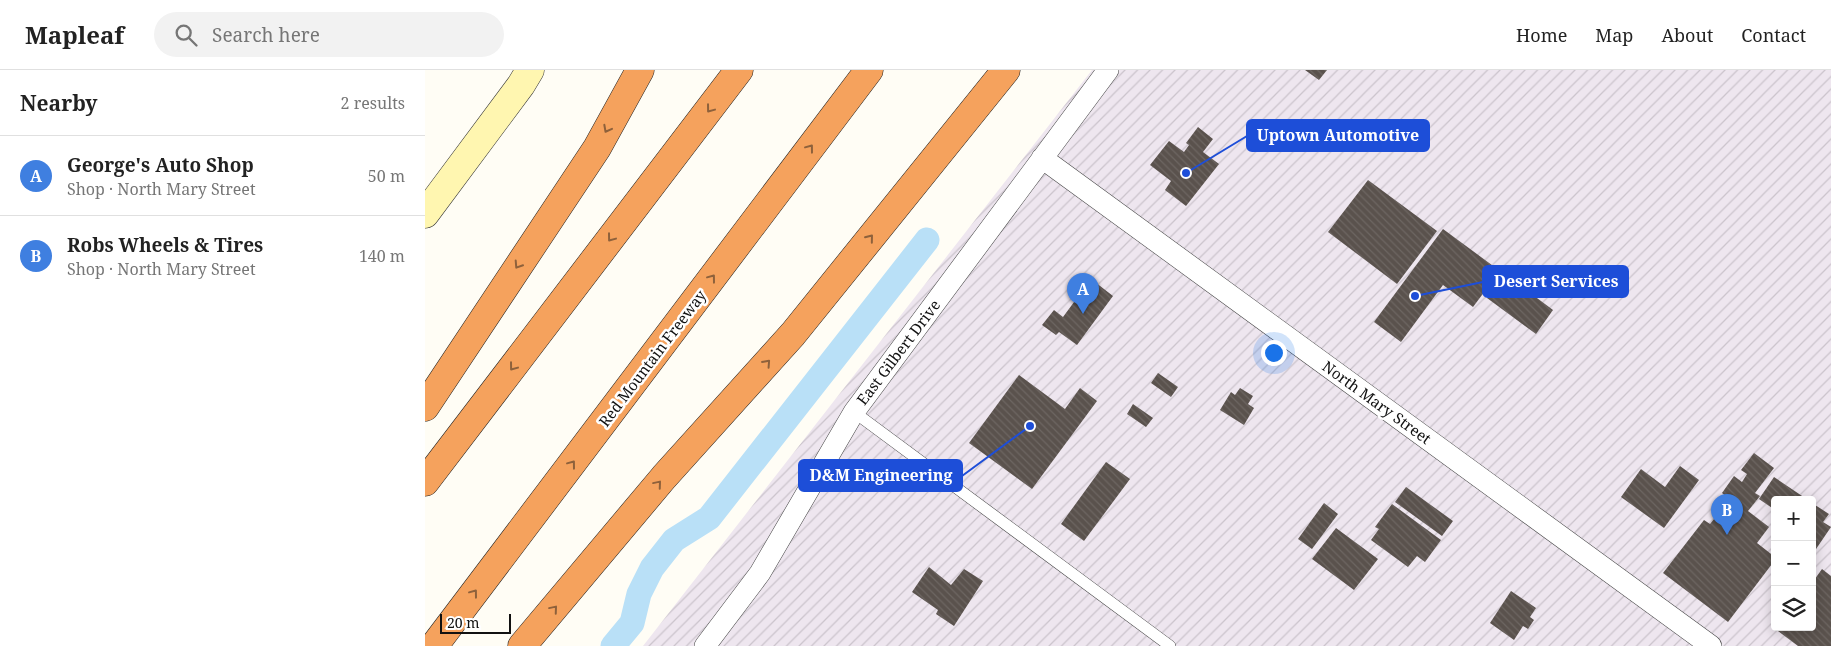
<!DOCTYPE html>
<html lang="en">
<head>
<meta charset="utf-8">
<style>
  :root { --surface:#fff; --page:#f2f2f2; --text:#222; --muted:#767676; --line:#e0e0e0; --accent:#c4262e }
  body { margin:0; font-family:"Noto Serif",serif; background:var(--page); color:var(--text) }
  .controls { position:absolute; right:15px; bottom:15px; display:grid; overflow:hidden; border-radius:5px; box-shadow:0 2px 12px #0003 }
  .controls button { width:45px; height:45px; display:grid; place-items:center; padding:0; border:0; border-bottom:1px solid var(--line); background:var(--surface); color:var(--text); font:25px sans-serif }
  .scale { position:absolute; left:15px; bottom:12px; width:71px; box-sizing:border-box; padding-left:5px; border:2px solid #111; border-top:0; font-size:14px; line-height:18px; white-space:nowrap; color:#111; -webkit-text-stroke:4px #fff; paint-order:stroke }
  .you { position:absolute; left:848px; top:282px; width:18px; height:18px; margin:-12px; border:4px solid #fff; border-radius:50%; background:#1a73e8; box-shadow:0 0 0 8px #1a73e833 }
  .badge { display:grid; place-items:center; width:32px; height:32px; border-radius:50%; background:var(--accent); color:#fff; font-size:16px; font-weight:700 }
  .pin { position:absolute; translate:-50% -41px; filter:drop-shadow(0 1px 2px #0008) }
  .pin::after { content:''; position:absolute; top:26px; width:18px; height:15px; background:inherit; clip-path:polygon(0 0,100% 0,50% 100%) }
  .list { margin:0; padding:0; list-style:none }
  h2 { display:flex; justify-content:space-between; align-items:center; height:65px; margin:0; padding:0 20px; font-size:21px }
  h2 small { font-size:16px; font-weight:400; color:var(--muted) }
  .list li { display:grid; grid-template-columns:32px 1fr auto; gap:15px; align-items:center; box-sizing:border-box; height:80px; padding:0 20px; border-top:1px solid var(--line) }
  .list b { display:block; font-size:19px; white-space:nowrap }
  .list p { margin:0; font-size:16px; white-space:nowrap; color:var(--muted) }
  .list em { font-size:16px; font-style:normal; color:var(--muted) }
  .icon { flex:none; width:28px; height:28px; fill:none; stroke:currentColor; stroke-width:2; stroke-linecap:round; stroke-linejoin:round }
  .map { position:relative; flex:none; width:1406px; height:576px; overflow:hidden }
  header { display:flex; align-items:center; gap:30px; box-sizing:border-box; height:70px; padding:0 25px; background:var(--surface); border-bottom:1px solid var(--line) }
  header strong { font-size:24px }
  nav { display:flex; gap:28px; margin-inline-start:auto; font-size:18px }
  .search { width:350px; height:45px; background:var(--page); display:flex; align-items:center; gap:12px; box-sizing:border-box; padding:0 18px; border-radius:28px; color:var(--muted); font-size:19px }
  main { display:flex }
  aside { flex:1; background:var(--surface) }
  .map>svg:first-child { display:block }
</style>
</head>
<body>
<header>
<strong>Mapleaf</strong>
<div class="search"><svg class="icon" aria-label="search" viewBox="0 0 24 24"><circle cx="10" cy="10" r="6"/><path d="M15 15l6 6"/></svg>Search here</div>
<nav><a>Home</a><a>Map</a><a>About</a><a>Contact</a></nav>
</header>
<main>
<aside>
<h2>Nearby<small>2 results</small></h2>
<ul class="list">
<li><span class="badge" style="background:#3f7fe0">A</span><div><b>George's Auto Shop</b><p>Shop · North Mary Street</p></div><em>50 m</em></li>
<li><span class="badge" style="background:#3f7fe0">B</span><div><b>Robs Wheels &amp; Tires</b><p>Shop · North Mary Street</p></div><em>140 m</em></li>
</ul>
</aside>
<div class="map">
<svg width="1406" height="576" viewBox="0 0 1406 576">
  <defs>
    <pattern id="industrial-furrows" width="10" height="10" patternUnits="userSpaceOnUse" patternTransform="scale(1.25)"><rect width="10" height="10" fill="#eee6ef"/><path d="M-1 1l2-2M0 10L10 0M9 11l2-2" fill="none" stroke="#cbc4cc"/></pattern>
    <pattern id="building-back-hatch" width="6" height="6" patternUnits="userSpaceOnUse" patternTransform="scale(1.25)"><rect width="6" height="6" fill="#5a524d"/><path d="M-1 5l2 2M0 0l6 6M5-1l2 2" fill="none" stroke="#6d6662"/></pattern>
  </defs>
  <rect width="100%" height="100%" fill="#fffdf5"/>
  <!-- industrial -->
  <path fill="url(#industrial-furrows)" fill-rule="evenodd" d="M667,0h739v576h-1188zM1350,430h37v127h-37z"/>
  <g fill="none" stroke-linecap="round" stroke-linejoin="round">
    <!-- canal -->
    <path stroke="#b9e0f7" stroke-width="25" d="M188,576l19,-23 7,-29 13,-26 22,-28 35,-22 218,-278"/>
  </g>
  <!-- building -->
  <path fill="url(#building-back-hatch)" d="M880,0h22l-8,10z
    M773,57l15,12 -10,13 16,12 -33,42 -21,-16 6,-9 -21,-16 19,-24 15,11 5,-7 -3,-2z
    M943,110l69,51 -40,53 -69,-52z
    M1018,159l57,42 -27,36 -30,-22 -42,57 -27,-20z
    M1080,204l48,36 -17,24 -49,-36z
    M666,209l22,17 -36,49 -18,-13 -3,3 -14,-10 12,-15 9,7z
    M733,303l20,14 -7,10 -20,-14z
    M594,305l46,34 15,-21 17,13 -65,88 -63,-46z
    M815,318l13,8 -5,8 6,4 -10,17 -24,-15 11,-18 4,3z
    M708,334l20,14 -7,9 -19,-13z
    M1329,383l20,15 -19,25 5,3 -12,15 21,16 -12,16 18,14v3l-47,62 -65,-49 41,-53 6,4 18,-22 2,-3 -8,-6 12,-17 8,6 5,-8 -6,-4z
    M681,392l24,17 -46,62 -23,-17z
    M1255,396l19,14 -35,48 -43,-31 20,-28 24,18z
    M1349,407l34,23h-33v10l-16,-11z
    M981,417l47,34 -11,15 -47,-34z
    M899,433l14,11 -26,35 -14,-10z
    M1387,433l17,11 -6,8 8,5 -17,25z
    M967,434l49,36 -16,22 -8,-6 -9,11 -37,-27 8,-11 -4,-2z
    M911,458l42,31 -24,31 -42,-31z
    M504,497l22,18 13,-16 19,12 -29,45 -18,-12 2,-4 -26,-18z
    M1397,499l9,7v70h-33l-20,-15 3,-4h31v-44z
    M1086,521l25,17 -6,9 4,3 -6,9 -5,-3 -9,14 -24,-17z"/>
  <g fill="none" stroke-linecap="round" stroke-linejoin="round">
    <!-- lane casing -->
    <g stroke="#444" stroke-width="12">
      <path id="lane" d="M429,342l316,234"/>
    </g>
    <!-- street casing -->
    <g stroke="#444" stroke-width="22">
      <path id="street" d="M617,88l669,488
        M280,576l55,-73 94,-161 254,-342"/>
    </g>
    <!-- secondary casing -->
    <g stroke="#333" stroke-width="29">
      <path id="secondary" d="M0,144l96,-129 9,-15"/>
    </g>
    <!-- highway casing -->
    <g stroke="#222" stroke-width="29">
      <path id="highway" d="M0,337l172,-259 43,-78
        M0,412l314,-412
        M9,576l435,-576
        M97,576l142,-169 129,-143 213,-264"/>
    </g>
    <!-- lane -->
    <use href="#lane" stroke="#fff" stroke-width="11"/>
    <!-- street -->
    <use href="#street" stroke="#fff" stroke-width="21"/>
    <!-- secondary -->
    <use href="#secondary" stroke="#fff6b0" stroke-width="28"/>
    <!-- highway -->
    <use href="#highway" stroke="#f5a25d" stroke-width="28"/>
  </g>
  <!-- one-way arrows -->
  <defs><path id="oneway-chevron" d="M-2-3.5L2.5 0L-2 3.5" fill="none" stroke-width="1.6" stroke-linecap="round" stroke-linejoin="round" transform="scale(1.25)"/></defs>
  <g stroke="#8e613b">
    <use href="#oneway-chevron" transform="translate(285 39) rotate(127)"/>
    <use href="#oneway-chevron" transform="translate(182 59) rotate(118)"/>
    <use href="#oneway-chevron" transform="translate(385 78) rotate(-53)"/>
    <use href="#oneway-chevron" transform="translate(186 168) rotate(127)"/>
    <use href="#oneway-chevron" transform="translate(445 168) rotate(-51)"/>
    <use href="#oneway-chevron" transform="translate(93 195) rotate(123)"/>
    <use href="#oneway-chevron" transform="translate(287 208) rotate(-53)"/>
    <use href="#oneway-chevron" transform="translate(342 293) rotate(-48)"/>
    <use href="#oneway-chevron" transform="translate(88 297) rotate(127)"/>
    <use href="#oneway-chevron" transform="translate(147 394) rotate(-53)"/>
    <use href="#oneway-chevron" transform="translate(233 414) rotate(-50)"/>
    <use href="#oneway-chevron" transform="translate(49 523) rotate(-53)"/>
    <use href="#oneway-chevron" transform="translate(129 539) rotate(-50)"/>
  </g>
  <g text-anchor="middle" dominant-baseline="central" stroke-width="5" stroke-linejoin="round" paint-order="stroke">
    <!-- street labels -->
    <g font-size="15" fill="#111" stroke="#fff">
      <text transform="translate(473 282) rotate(-53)">East Gilbert Drive</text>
      <text transform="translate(227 288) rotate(-53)">Red Mountain Freeway</text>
      <text transform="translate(952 332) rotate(36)">North Mary Street</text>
    </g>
  </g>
  <!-- callouts -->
  <path fill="none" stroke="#1d4ed8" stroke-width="2" d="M761 103L822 66M990 226L1058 212M605 356L537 406"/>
  <g fill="#1d4ed8" stroke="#fff" stroke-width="2">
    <circle cx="761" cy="103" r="5"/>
    <circle cx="990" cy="226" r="5"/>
    <circle cx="605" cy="356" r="5"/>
  </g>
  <g fill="#1d4ed8" stroke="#1d4ed8" stroke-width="2">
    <rect x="822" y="50" width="182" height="31" rx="5"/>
    <rect x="1058" y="196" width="145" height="31" rx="5"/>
    <rect x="374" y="390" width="163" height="31" rx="5"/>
  </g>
  <g font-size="16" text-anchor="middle" font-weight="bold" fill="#fff">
    <text x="913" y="71">Uptown Automotive</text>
    <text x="1131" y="217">Desert Services</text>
    <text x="456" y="411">D&amp;M Engineering</text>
  </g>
</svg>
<div class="controls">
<button>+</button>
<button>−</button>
<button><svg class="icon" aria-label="layers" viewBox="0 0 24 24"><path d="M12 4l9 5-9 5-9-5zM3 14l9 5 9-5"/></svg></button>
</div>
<div class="scale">20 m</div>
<div class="you"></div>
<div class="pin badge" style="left:658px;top:244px;background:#3f7fe0">A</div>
<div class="pin badge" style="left:1302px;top:465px;background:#3f7fe0">B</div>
</div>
</main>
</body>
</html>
